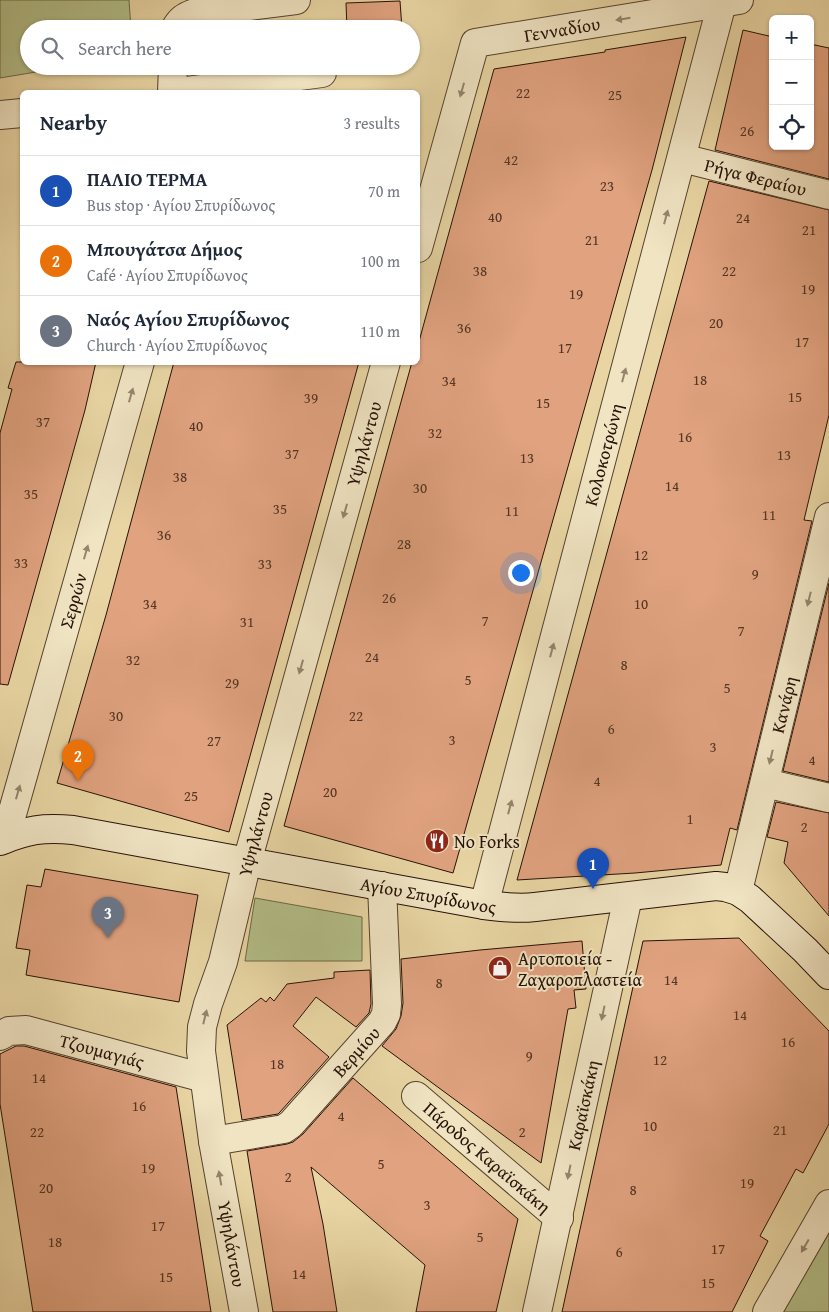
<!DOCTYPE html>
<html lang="en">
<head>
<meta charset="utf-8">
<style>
  :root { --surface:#fff; --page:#f6f6f7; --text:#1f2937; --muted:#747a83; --line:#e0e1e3; --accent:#8f2418 }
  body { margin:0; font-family:"Gentium Book Plus",serif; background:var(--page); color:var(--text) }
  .controls { position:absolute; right:15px; top:15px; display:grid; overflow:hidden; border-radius:8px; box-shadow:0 1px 4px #0004 }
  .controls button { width:45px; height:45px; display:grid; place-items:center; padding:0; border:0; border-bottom:1px solid var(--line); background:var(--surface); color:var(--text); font:25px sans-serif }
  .you { position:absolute; left:520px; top:572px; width:18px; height:18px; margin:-12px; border:4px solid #fff; border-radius:50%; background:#1a73e8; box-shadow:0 0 0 8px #1a73e833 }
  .badge { display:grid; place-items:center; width:32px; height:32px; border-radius:50%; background:var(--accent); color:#fff; font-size:16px; font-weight:700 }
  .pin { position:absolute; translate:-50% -41px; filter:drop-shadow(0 1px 2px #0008) }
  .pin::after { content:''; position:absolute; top:26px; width:18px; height:15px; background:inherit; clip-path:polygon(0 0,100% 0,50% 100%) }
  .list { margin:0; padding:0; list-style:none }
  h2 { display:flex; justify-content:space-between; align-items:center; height:65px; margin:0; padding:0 20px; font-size:21px }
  h2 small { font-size:16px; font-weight:400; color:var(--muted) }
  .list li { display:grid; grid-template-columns:32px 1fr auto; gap:15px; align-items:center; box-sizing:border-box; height:70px; padding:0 20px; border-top:1px solid var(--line) }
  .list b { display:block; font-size:19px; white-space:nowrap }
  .list p { margin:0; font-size:16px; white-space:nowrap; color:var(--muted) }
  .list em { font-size:16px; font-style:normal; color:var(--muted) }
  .icon { flex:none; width:28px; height:28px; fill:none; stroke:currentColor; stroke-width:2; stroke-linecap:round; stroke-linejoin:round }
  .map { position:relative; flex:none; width:829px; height:1312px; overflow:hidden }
  .search { position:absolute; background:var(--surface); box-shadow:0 1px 4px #0004; left:20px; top:20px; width:400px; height:55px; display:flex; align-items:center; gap:12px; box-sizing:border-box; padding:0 18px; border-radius:28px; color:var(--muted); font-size:19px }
  .panel { position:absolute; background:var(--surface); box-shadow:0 1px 4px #0004; left:20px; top:90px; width:400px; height:275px; border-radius:8px }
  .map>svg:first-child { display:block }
</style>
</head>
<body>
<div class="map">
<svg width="829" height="1312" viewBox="0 0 829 1312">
  <rect width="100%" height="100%" fill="#e8d5a3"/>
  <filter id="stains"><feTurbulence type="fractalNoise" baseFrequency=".004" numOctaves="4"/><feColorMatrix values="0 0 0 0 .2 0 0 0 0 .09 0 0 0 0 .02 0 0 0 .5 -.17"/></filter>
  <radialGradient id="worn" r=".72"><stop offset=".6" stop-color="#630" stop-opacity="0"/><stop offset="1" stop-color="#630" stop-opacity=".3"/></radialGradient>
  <!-- green -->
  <path fill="#b3be88" stroke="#6c6847" d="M0,0h129l2,29h-102v37h43l-72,12z
    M255,898l107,19v44h-117z
    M829,1231v81h-46z"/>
  <!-- building -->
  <path fill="#e0a27f" stroke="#261106" d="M400,1l2,28h-55l-1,-26z
    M743,30l30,7v109h37v-102l19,4v131l-114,-29z
    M686,37l-34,133 -199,703 -169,-47 128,-464h6v-17l76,-276 111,-17v-2z
    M709,181l120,29v205l-25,105 8,1 -75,309 -7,-2 -9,37 -86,8 -118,7z
    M16,362h80l-11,48 -77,275 -8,-1v-251l12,-44 -4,-1z
    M174,362h185l-130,470 -172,-49 49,-168z
    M829,583v199l-46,-11z
    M776,802l53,11v103l-45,-53 4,-21 -21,-5z
    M45,869l153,26 -19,107 -153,-27 4,-25 -14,-2 11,-63 14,2z
    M739,938l90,93v93l-26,49 -7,-4 -36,67 8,5 -36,71h-170l81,-371z
    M582,941l4,48 -12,1 2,18 -8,1 -27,154 -159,-117 14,-17 5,-13 2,-13 -2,-44 79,-9z
    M370,970l1,34 -2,9 -13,14 -40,-30 -23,29 36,31 -49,55 -2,2 -36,6 -15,-95 34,-27 5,4 4,-5 4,4 13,-17 47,-6v-6z
    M16,1046h8l152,41 35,225h-178l-33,-208v-50z
    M353,1078l165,141 -22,93h-80l9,-47 -114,-98 12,57 14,88h-64l-26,-161 40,-7 6,-2 10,-8z"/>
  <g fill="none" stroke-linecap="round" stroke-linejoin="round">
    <!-- street casing -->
    <g stroke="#56422d" stroke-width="30">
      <g id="street">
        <path d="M175,29c5,-9 10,-13 20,-16l101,-13"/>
        <path d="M172,92l1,-26"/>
        <path d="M179,92l143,-19"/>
        <path d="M0,115l22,-2"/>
        <path id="s1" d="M682,158l147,37"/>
        <path id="s2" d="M418,248l57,-205 264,-43"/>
        <path d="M765,783l64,15"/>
        <path id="s3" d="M5,839l135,-477"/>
        <path id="s4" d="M738,891l91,-374"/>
        <path id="s5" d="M484,905l238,-902"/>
        <path id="s6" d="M0,1036l9,-5 17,-1 178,48"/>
        <path id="s7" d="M416,1096l143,122"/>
        <path id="s8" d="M213,1141l71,-12 7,-5 91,-102 4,-8 1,-10 -5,-118"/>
        <path id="s9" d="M244,1312l-31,-171 -12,-90 1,-24 6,-23 15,-42 24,-100 139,-500"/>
        <path id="s10" d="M537,1312l91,-415"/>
        <path d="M767,1312l62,-108"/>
      </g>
    </g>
    <!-- secondary casing -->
    <g stroke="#261106" stroke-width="30">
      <g id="secondary">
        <path id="s11" d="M0,841c27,-11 43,-14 73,-11l411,75c17,2 34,4 51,2l181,-21 9,1 13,4 12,8 55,51 24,25"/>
      </g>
    </g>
    <!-- street -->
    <use href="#street" stroke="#f0e4c3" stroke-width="28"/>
    <!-- secondary -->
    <use href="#secondary" stroke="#f0e4c3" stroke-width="28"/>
  </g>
  <!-- one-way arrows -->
  <defs><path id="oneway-solid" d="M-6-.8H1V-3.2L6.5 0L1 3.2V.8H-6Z" transform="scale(1.25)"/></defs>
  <g fill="#95856e">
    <use href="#oneway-solid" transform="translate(623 19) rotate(171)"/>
    <use href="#oneway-solid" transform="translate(462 90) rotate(106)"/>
    <use href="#oneway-solid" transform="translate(666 217) rotate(-75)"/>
    <use href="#oneway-solid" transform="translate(624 375) rotate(-75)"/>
    <use href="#oneway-solid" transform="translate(131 395) rotate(-74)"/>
    <use href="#oneway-solid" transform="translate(345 511) rotate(106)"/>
    <use href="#oneway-solid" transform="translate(86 552) rotate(-74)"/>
    <use href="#oneway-solid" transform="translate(809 599) rotate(104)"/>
    <use href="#oneway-solid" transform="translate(552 650) rotate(-75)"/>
    <use href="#oneway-solid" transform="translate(301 667) rotate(106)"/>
    <use href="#oneway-solid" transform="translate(771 757) rotate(104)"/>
    <use href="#oneway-solid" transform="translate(18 792) rotate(-74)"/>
    <use href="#oneway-solid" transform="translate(510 807) rotate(-75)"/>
    <use href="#oneway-solid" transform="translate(603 1013) rotate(102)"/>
    <use href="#oneway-solid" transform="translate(205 1017) rotate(-76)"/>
    <use href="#oneway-solid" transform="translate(569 1172) rotate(102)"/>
    <use href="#oneway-solid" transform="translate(220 1178) rotate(-100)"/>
    <use href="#oneway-solid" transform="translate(805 1246) rotate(120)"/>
  </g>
  <!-- icons -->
  <defs>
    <g id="restaurant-disc" transform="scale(1.25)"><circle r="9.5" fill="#8f2418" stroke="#f0e4c3"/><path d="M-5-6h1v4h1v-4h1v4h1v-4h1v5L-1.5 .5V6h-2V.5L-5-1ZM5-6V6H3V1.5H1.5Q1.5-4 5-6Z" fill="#fff"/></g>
    <g id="shop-disc" transform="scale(1.25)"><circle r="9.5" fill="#8f2418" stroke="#f0e4c3"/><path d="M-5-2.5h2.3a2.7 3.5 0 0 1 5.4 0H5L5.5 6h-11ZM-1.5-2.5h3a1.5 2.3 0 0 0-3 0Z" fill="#fff"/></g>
  </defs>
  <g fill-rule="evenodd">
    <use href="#restaurant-disc" x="437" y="841"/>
    <use href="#shop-disc" x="500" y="968"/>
  </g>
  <g text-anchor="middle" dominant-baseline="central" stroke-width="4" stroke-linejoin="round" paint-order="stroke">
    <!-- number labels -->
    <g font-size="15" fill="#543524">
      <text x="523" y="92">22</text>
      <text x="615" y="94">25</text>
      <text x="747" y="130">26</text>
      <text x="511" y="159">42</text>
      <text x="607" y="185">23</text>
      <text x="495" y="216">40</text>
      <text x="743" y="217">24</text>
      <text x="809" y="229">21</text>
      <text x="592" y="239">21</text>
      <text x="480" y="270">38</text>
      <text x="729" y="270">22</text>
      <text x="808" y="288">19</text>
      <text x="576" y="293">19</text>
      <text x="716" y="322">20</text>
      <text x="464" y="327">36</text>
      <text x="802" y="341">17</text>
      <text x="565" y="347">17</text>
      <text x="700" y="379">18</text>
      <text x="449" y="380">34</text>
      <text x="795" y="396">15</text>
      <text x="311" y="397">39</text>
      <text x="543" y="402">15</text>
      <text x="43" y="421">37</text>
      <text x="196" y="425">40</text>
      <text x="435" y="432">32</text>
      <text x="685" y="436">16</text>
      <text x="292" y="453">37</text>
      <text x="784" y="454">13</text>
      <text x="527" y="457">13</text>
      <text x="180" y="476">38</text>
      <text x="672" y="485">14</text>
      <text x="420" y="487">30</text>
      <text x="31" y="493">35</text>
      <text x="280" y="508">35</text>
      <text x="512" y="510">11</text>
      <text x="769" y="514">11</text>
      <text x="164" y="534">36</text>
      <text x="404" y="543">28</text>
      <text x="641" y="554">12</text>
      <text x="21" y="562">33</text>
      <text x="265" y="563">33</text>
      <text x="755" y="573">9</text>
      <text x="389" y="597">26</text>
      <text x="150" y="603">34</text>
      <text x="641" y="603">10</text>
      <text x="485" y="620">7</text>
      <text x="247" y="621">31</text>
      <text x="741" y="630">7</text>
      <text x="372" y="656">24</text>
      <text x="133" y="659">32</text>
      <text x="624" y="664">8</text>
      <text x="468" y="679">5</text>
      <text x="232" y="682">29</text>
      <text x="727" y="687">5</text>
      <text x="116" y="715">30</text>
      <text x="356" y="715">22</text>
      <text x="611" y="728">6</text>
      <text x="452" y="739">3</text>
      <text x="214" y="740">27</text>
      <text x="713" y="746">3</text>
      <text x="812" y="759">4</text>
      <text x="597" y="780">4</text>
      <text x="330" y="791">20</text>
      <text x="191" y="795">25</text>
      <text x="690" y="818">1</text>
      <text x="804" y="826">2</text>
      <text x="671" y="979">14</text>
      <text x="439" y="982">8</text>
      <text x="740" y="1014">14</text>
      <text x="788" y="1041">16</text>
      <text x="529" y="1055">9</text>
      <text x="660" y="1059">12</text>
      <text x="277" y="1063">18</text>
      <text x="39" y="1077">14</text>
      <text x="139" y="1105">16</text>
      <text x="341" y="1115">4</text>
      <text x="650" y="1125">10</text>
      <text x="780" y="1129">21</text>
      <text x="37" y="1131">22</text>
      <text x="522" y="1131">2</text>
      <text x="381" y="1163">5</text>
      <text x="148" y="1167">19</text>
      <text x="288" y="1176">2</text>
      <text x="747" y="1182">19</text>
      <text x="46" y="1187">20</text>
      <text x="633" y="1189">8</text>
      <text x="427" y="1204">3</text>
      <text x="158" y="1225">17</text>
      <text x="480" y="1236">5</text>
      <text x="55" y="1241">18</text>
      <text x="718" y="1248">17</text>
      <text x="619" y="1251">6</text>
      <text x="299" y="1273">14</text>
      <text x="166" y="1276">15</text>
      <text x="708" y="1282">15</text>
    </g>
    <!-- street labels -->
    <g font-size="18" fill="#261106" stroke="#f0e4c3">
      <text stroke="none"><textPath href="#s2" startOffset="301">Γενναδίου</textPath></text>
      <text stroke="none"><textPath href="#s1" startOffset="76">Ρήγα Φεραίου</textPath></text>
      <text stroke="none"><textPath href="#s9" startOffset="894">Υψηλάντου</textPath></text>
      <text stroke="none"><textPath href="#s5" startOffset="466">Κολοκοτρώνη</textPath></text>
      <text stroke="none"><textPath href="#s3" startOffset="248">Σερρών</textPath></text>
      <text stroke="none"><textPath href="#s4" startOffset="192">Κανάρη</textPath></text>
      <text stroke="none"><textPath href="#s9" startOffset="489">Υψηλάντου</textPath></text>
      <text stroke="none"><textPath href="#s11" startOffset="436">Αγίου Σπυρίδωνος</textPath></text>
      <text stroke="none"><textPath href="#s6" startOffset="106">Τζουμαγιάς</textPath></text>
      <text stroke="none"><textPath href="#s8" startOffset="178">Βερμίου</textPath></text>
      <text stroke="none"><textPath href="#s10" startOffset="212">Καραϊσκάκη</textPath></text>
      <text stroke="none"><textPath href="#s7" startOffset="94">Πάροδος Καραϊσκάκη</textPath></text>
      <text transform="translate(232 1244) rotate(80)">Υψηλάντου</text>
    </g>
    <!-- poi labels -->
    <g font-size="18" fill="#261106" stroke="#f0e4c3" text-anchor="start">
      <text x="454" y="841">No Forks</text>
      <text x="518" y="958">Αρτοποιεία -<tspan x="518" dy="21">Ζαχαροπλαστεία</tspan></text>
    </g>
  </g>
  <rect width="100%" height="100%" filter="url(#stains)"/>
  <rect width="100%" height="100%" fill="url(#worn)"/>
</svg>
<div class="controls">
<button>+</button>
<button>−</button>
<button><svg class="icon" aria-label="locate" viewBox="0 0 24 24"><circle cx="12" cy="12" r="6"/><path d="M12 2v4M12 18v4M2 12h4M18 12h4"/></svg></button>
</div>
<div class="you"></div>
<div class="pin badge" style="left:593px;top:889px;background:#1a4fb4">1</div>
<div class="pin badge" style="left:78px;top:781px;background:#e8710a">2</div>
<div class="pin badge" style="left:108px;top:938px;background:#6b7280">3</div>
<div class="search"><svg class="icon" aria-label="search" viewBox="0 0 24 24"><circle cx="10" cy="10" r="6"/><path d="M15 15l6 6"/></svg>Search here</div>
<section class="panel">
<h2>Nearby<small>3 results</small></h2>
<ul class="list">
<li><span class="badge" style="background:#1a4fb4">1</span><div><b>ΠΑΛΙΟ ΤΕΡΜΑ</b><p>Bus stop · Αγίου Σπυρίδωνος</p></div><em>70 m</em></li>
<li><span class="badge" style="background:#e8710a">2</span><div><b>Μπουγάτσα Δήμος</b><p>Café · Αγίου Σπυρίδωνος</p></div><em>100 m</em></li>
<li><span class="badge" style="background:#6b7280">3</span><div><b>Ναός Αγίου Σπυρίδωνος</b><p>Church · Αγίου Σπυρίδωνος</p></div><em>110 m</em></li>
</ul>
</section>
</div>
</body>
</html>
